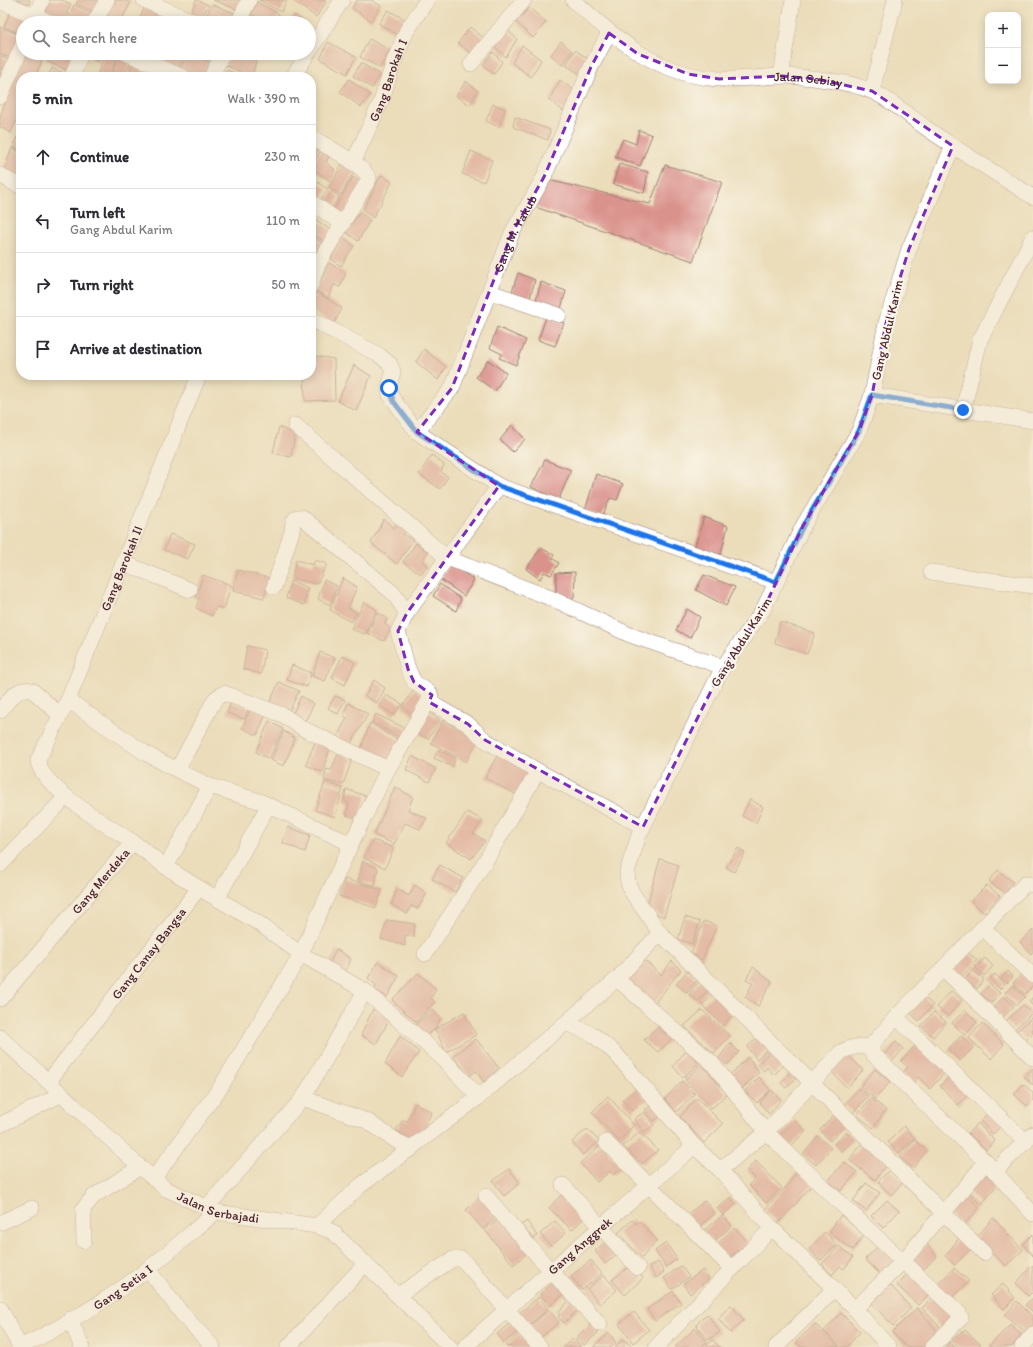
<!DOCTYPE html>
<html lang="en">
<head>
<meta charset="utf-8">
<style>
  :root { --surface:#fff; --page:#f2f2f3; --text:#2b2b33; --muted:#7c7c81; --line:#e1e1e2 }
  body { margin:0; font-family:Itim,sans-serif; background:var(--page); color:var(--text) }
  .controls { position:absolute; right:12px; top:12px; display:grid; overflow:hidden; border-radius:8px; box-shadow:0 2px 10px #0003 }
  .controls button { width:36px; height:36px; display:grid; place-items:center; padding:0; border:0; border-bottom:1px solid var(--line); background:var(--surface); color:var(--text); font:20px sans-serif }
  .stop { position:absolute; width:12px; height:12px; margin:-9px; border:3px solid #1a73e8; border-radius:50%; background:#fff }
  .stop.end { background:#1a73e8; border-color:#fff; box-shadow:0 1px 4px #0008 }
  .list { margin:0; padding:0; list-style:none }
  h2 { display:flex; justify-content:space-between; align-items:center; height:52px; margin:0; padding:0 16px; font-size:17px }
  h2 small { font-size:13px; font-weight:400; color:var(--muted) }
  .list li { display:grid; grid-template-columns:26px 1fr auto; gap:12px; align-items:center; box-sizing:border-box; height:64px; padding:0 16px; border-top:1px solid var(--line) }
  .list b { display:block; font-size:15px; white-space:nowrap }
  .list p { margin:0; font-size:13px; white-space:nowrap; color:var(--muted) }
  .list em { font-size:13px; font-style:normal; color:var(--muted) }
  .icon { flex:none; width:22px; height:22px; fill:none; stroke:currentColor; stroke-width:2; stroke-linecap:round; stroke-linejoin:round }
  .map { position:relative; flex:none; width:1033px; height:1347px; overflow:hidden }
  .search { position:absolute; background:var(--surface); box-shadow:0 2px 10px #0003; left:16px; top:16px; width:300px; height:44px; display:flex; align-items:center; gap:10px; box-sizing:border-box; padding:0 14px; border-radius:22px; color:var(--muted); font-size:15px }
  .panel { position:absolute; background:var(--surface); box-shadow:0 2px 10px #0003; left:16px; top:72px; width:300px; height:308px; border-radius:16px }
  .map>svg:first-child { display:block }
</style>
</head>
<body>
<div class="map">
<svg width="1033" height="1347" viewBox="0 0 1033 1347">
  <rect width="100%" height="100%" fill="#fbf7ec"/>
  <filter id="ink" filterUnits="userSpaceOnUse"><feTurbulence type="fractalNoise" baseFrequency=".025" numOctaves="2"/><feDisplacementMap in="SourceGraphic" scale="8" xChannelSelector="R" yChannelSelector="G"/><feConvolveMatrix kernelMatrix="1 2 1 2 8 2 1 2 1" color-interpolation-filters="sRGB"/></filter>
  <filter id="wash" filterUnits="userSpaceOnUse"><feTurbulence type="fractalNoise" baseFrequency=".012" numOctaves="4" result="noise"/><feDisplacementMap in="SourceGraphic" scale="16" xChannelSelector="R" yChannelSelector="G"/><feGaussianBlur stdDeviation="0.9" result="paint"/><feColorMatrix in="noise" values="0 0 0 0 0 0 0 0 0 0 0 0 0 0 0 0 0 1.4 0 .05"/><feComposite in="paint" operator="in"/></filter>
  <g filter="url(#wash)">
    <rect width="100%" height="100%" fill="#ebddba"/>
    <g id="blocks">
      <!-- building -->
      <path fill="#da928c" d="M3,0h27l-3,10z
        M47,0h15l9,4 -8,17 -21,-10z
        M78,0h22l-5,12 -19,-8z
        M115,0l16,2 -11,21 -15,-8 6,-14 4,2z
        M196,0l13,5 -8,14 -10,-6z
        M213,0h30l-5,10z
        M259,0h28l-6,12z
        M292,0h32l2,2 -10,15z
        M357,0h14l10,6 -10,15 -19,-13z
        M257,2l22,12 -4,9h-5l-19,-9z
        M212,4l25,10 -4,9 -30,-1z
        M74,5l20,9 -5,9h-24z
        M144,8l16,8 -3,7h-19z
        M529,8l17,14 -13,16 -17,-16z
        M11,10l17,7 -2,6h-3l-2,11 -17,-7z
        M388,10l18,10 -8,15 -19,-11z
        M249,15l15,8h-19z
        M295,15l11,8h-18z
        M164,17l16,6h-18z
        M0,27l23,9 -10,23 -13,-5z
        M470,27l15,12 -13,15 -14,-11z
        M506,29l11,10 -11,18 -12,-11z
        M369,39l21,11 -10,18 -20,-11z
        M561,41l11,10 -9,14 -12,-10z
        M328,42l28,15 -9,17 -27,-15z
        M522,45l19,15 -10,17 -19,-14z
        M575,50l15,10 -9,15 -15,-10z
        M493,52l9,10 -8,12 -11,-9z
        M25,53h20l-10,24h-14v33l-10,23 -11,-6v-11z
        M49,53h25l-7,17 -21,-9z
        M92,53h11l-5,9 -8,-4z
        M105,53l12,3 -8,21 -12,-2z
        M158,53h27l-8,19 -23,-11z
        M187,53l26,11 -5,13h-18l-11,-4z
        M199,53h21l-5,10 -17,-8z
        M229,53h29l-6,24 -27,-12z
        M0,56l13,6 -4,8 -9,-3z
        M118,57l12,6 -5,14h-15z
        M133,62l11,4 -4,11h-13z
        M361,63l19,12 -8,13 -19,-12z
        M146,65l12,5 -2,7h-13z
        M0,68l6,3 -6,13z
        M52,68l15,7 -1,2h-18z
        M227,70l16,7h-20z
        M349,79l21,16 -9,12 -21,-15z
        M560,80l16,12 -10,21 -17,-13z
        M466,81l12,10 -8,14 -14,-9z
        M493,104l12,5 -6,18 -13,-6z
        M515,117l35,13 -2,10 -35,-13z
        M639,130l13,5 -12,31 -25,-9 8,-18 13,5z
        M17,137l4,2v11l-8,-3z
        M311,145l7,4 -7,13z
        M12,148l9,4v22l-2,5 -16,-7z
        M321,150l9,5 -4,7 9,8 -5,11 -19,-13z
        M471,151l21,9 -8,22 -22,-8z
        M342,164l12,8 -13,23 -12,-7z
        M619,164l29,8 -4,21 -31,-9z
        M665,165l57,17 -29,79 -158,-54 13,-27 102,24z
        M381,175l11,7 -19,36 -10,-8z
        M311,177l16,12 -7,12 -9,-6z
        M353,177l10,6 -22,36 -9,-5z
        M332,191l7,6 -6,13 -9,-6z
        M360,212l10,8 -12,21 -12,-9z
        M311,216l22,16 -7,11 -15,-10z
        M311,237l14,7 -7,13 -7,-3z
        M343,237l11,9 -13,20 -10,-7z
        M329,263l17,10 -6,14 -6,-2 -6,13 -12,-8z
        M518,273l17,7 -6,21 -18,-6z
        M541,282l25,9 -6,21 -25,-8z
        M316,292l26,16 -8,16 -23,-13v-9z
        M547,315l17,8 -9,23 -17,-6z
        M311,322l5,3 -5,13z
        M497,327l29,13 -10,25 -17,-7 3,-4 -12,-6z
        M424,349l22,18 -8,13 -22,-18z
        M316,356l18,3 1,41 -30,1 -1,-26h7v-17z
        M488,360l18,13 -11,18 -19,-14z
        M354,365l17,11 -15,35 -18,-10z
        M512,425l13,14 -12,13 -13,-12z
        M279,427l16,7 -4,23 -18,-4z
        M432,455l12,10 -3,7 7,5 -8,12 -21,-15z
        M545,460l26,10 -12,29 -28,-12z
        M596,474l27,10 -6,16 -7,-2 -8,19 -17,-6z
        M704,517l24,9 -8,31 -26,-8z
        M384,519l10,9 3,-5 9,7 -3,4 10,6 -16,24 -26,-21z
        M170,534l25,10 -7,15 -24,-9z
        M416,543l12,9 -6,9 5,5 -6,8 -18,-12z
        M541,548l13,7 -2,3 7,5 -8,12 -7,-3 -4,7 -14,-10z
        M296,560l17,5 2,-5 12,4 -10,20 -25,-6z
        M451,564l23,16 -10,16 -24,-17z
        M238,570l31,8 -5,20 -31,-7z
        M575,572l-1,26 -18,-2v-23z
        M203,575l28,10 -7,24 -8,-2 -4,9 -16,-8 3,-10h-3z
        M704,575l31,12 -9,19 -30,-16z
        M343,578l14,9 -9,21 9,5 -6,9 -21,-12z
        M324,580l13,6 -7,19 -12,-6z
        M291,581l17,7 -4,17 -18,-7z
        M440,584l21,15 -5,12 -23,-15z
        M364,602l13,8 -12,24 -14,-5z
        M687,609l13,8 -10,21 -14,-8z
        M378,613l9,5 -2,6 6,5 -7,12 -17,-8z
        M780,622l35,11 -8,21 -32,-11z
        M247,646l18,4 -4,24 -18,-5z
        M320,652l15,6 -10,23 -13,-5z
        M342,656l13,6 -10,23 -13,-7z
        M292,665l19,8 -4,14 -20,-7z
        M374,680l11,8 -8,15 -12,-7z
        M279,682l20,9 -10,20 -20,-7z
        M415,689l11,11 -12,17 -12,-11z
        M386,695l16,9 -8,11 -14,-9z
        M301,696l13,8 -9,17 -13,-6z
        M335,696l10,4 -7,14 -10,-6z
        M231,702l18,6 -5,11 -17,-6z
        M348,703l20,11 -18,31 -13,-8 10,-19 -4,-3z
        M251,707l15,7 -9,21 -15,-7z
        M428,712l12,8 -12,19 -13,-7z
        M376,714l33,16 -6,9 -31,-17z
        M443,720l35,21 -12,21 -35,-19z
        M269,721l14,8 -14,30 -13,-7z
        M370,723l32,19 -12,22 -30,-12z
        M284,731l11,7 -11,28 -13,-6z
        M315,742l16,4 -9,26 -16,-7z
        M438,750l17,8 -2,9 -19,-9z
        M339,752l13,7 -9,26 -19,-5 2,-11 5,1z
        M498,754l34,17 -15,24 -32,-17z
        M412,756l24,13 -7,13 -23,-12z
        M325,782l18,6 -8,29 -20,-7z
        M395,787l18,10 -5,13 19,8 -7,11 -15,-6 -11,21 -20,-9z
        M346,789l20,7 -8,23 -12,-4 3,-11 -5,-4z
        M750,799l13,8 -7,16 -14,-7z
        M467,812l16,8 -10,13 12,8 -14,18 -25,-16z
        M288,827l22,8 -5,17 -22,-9z
        M373,840l21,8 -9,20 -21,-10z
        M738,848l7,5 -11,19 -8,-5z
        M660,859l19,6 -15,52 -18,-8z
        M363,861l15,7 -3,18 -17,-5z
        M440,865l23,13 -8,14 -23,-13z
        M998,870l15,12 -8,11 -16,-12z
        M345,879l37,11 -6,18 -37,-12z
        M415,885l12,8 -9,16 -7,-3 -4,8 -16,-10 6,-15 12,7z
        M987,885l13,11 -16,17 -13,-12z
        M685,917l15,5 -8,22 -14,-5z
        M387,920l28,4 -1,13 -9,-2v11l-24,-7z
        M704,921l13,5 -15,34 -11,-7z
        M1033,930v22l-2,2 -11,-12z
        M336,949l15,10 -7,16 -15,-10z
        M964,949l13,11 -16,18 -13,-11z
        M641,957l20,18 11,-14 9,9 -28,35 -30,-25z
        M985,958l8,8 -9,10 -9,-9z
        M378,962l21,14 -12,21 -12,-7 1,-5 -8,-7z
        M753,967l19,15 -14,24 -13,-9 8,-14 -7,-4z
        M972,970l12,9 -7,10 -12,-9z
        M687,971l10,9 -10,13 -11,-9z
        M1008,971l5,6 -6,6 -6,-5z
        M418,973l18,16 -5,9 4,4 -19,20 -24,-22z
        M1023,973l10,10v3l-8,8 -12,-11z
        M995,974l10,10 -5,5 -10,-10z
        M700,980l9,8 -11,14 -9,-8z
        M990,984l10,9 -8,10 -11,-9z
        M1013,985l12,12 -8,8 -12,-12z
        M951,991l11,9 -14,16 -11,-9z
        M715,993l19,20 -11,13 -21,-21z
        M922,996l11,9 -14,16 -11,-10z
        M1004,996l10,10 -11,11 -9,-10z
        M1033,997v9l-4,-4z
        M1023,1005l9,8 -18,17 -8,-9z
        M373,1009l17,9 -14,26 -15,-9z
        M432,1009l9,9 -6,11 -9,7 -11,-11z
        M702,1010l28,26 -16,17 -30,-27z
        M965,1010l12,12 -12,13 -13,-12z
        M464,1012l12,23 -30,17 -11,-23z
        M934,1012l12,10 -13,15 -12,-11z
        M1032,1017l1,16 -7,7 -9,-9z
        M982,1023l22,21 -13,15 -22,-21z
        M657,1027l15,12 -14,13 -14,-12z
        M400,1036l19,16 -17,25 -17,-13z
        M759,1036l11,11 -13,12 -10,-12z
        M961,1036l12,12 -13,13 -12,-12z
        M476,1039l23,29 -15,14 -8,-11 -7,5 -16,-20z
        M896,1042l7,7 -11,13 -8,-7z
        M730,1043l9,9 -12,13 -8,-7z
        M918,1043l28,28 -16,18 -12,-12 -5,6 -10,-10 5,-6 -7,-6z
        M774,1047l14,14 -14,14 -7,-8 -3,4 -6,-7z
        M687,1050l11,13 -15,15 -10,-12z
        M848,1055l15,15 -16,18 -15,-16z
        M748,1057l11,15 -18,18 -12,-14z
        M701,1063l26,31 -15,14 -27,-28z
        M1033,1068v17l-9,-8z
        M875,1069l15,13 -15,17 -15,-13z
        M791,1071l6,6 -11,11 -5,-5z
        M950,1076l18,19 -10,10 -18,-19z
        M759,1077l11,13 -13,13 -12,-12z
        M682,1081l13,13 -19,18 -11,-13z
        M1023,1084l10,9v7l-6,6 -13,-12z
        M637,1088l9,11 -14,12 -10,-11z
        M859,1088l9,8 -15,17 -9,-8z
        M771,1090l10,10 -12,14 -9,-11z
        M608,1096l26,29 -15,16 -27,-29z
        M697,1098l26,26 -19,19 -24,-26z
        M871,1098l15,12 -13,18 -16,-13z
        M415,1103l17,9 -16,30 -20,-12 7,-10 5,1z
        M653,1104l9,11 -8,6 -9,-11z
        M990,1111l13,13 -10,10 -13,-13z
        M644,1112l10,13 -10,7 -10,-13z
        M834,1115l11,10 -15,16 -10,-11z
        M795,1120l11,11 -16,16 -10,-11z
        M978,1123l17,18 -9,9 -18,-17z
        M904,1126l11,12 -16,15 -11,-11z
        M587,1129l12,12 -16,14 -11,-13z
        M640,1132l18,18 -16,14 -19,-18z
        M846,1132l8,7 -12,13 -8,-8z
        M818,1136l13,12 -15,17 -13,-11z
        M915,1140l12,11 -14,17 -13,-11z
        M863,1143l25,20 -13,17 -26,-20z
        M602,1144l20,24 -9,7 -3,-4 -13,11 -17,-19z
        M756,1161l26,27 -16,15 -17,-18 6,-7 -8,-8z
        M844,1162l13,10 -16,19 -13,-10z
        M509,1169l11,14 -16,13 -11,-15z
        M799,1169l14,15 -35,40 -13,-15 20,-21z
        M890,1169l13,13 -12,13 -13,-13z
        M983,1171l14,14 -16,20 -14,-15z
        M866,1183l14,10 -14,18 -13,-10z
        M482,1195l17,20 -16,14 -17,-19z
        M561,1195l24,22 -13,13 -23,-22z
        M967,1195l12,13 -16,18 -14,-13z
        M730,1197l6,7 -13,11 -6,-6z
        M887,1200l12,11 -16,17 -12,-12z
        M705,1201l10,13 -18,14 -11,-13z
        M723,1215l9,11 -19,16 -10,-11z
        M841,1215l23,20 -11,15 -24,-18z
        M501,1217l29,34 -17,14 -28,-35z
        M993,1218l30,32 -17,16 -30,-28z
        M632,1220l4,4 3,-3 18,19 -15,18 -24,-25z
        M527,1221l10,15 -7,5 -10,-15z
        M555,1221l11,12 -15,13 -11,-12z
        M734,1228l14,14 -20,17 -13,-13z
        M825,1232l12,13 -17,16 -11,-12z
        M1033,1234v22l-10,-12z
        M960,1237l11,11 -16,17 -10,-9z
        M608,1240l11,12 -14,12 -10,-13z
        M666,1243l11,16 -11,8 -11,-16z
        M927,1244l10,12 -15,15 -11,-11z
        M839,1246l14,11 -9,12 -4,-3 -8,9 -10,-11z
        M879,1246l15,15 -13,14 -16,-16z
        M591,1260l11,14 -20,16 -11,-14z
        M658,1262l6,10 -8,6 -7,-11z
        M631,1265l12,13 -18,17 -13,-15z
        M1033,1265v27l-5,4 -12,-13z
        M681,1266l8,11 -17,12 -8,-11z
        M954,1268l15,13 -21,20 -13,-14z
        M703,1270l6,9 -19,15 -7,-10z
        M909,1272l22,21 -13,12 -21,-20z
        M604,1275l13,15 -17,14 -13,-15z
        M557,1279l10,12 -17,15 -10,-12z
        M889,1283l22,25 -18,18 -22,-24z
        M1003,1284l12,14 -11,11 -13,-14z
        M673,1291l8,12 -26,18 -8,-12z
        M539,1297l9,12 -21,18 -10,-12z
        M933,1297l23,22 -12,12 -22,-23z
        M1033,1298v14l-8,-7z
        M571,1299l8,10 -15,14 -6,-6 2,-3 -2,-2z
        M1017,1301l16,16v11l-5,6 -23,-19z
        M731,1305l13,15 -14,13 -12,-15z
        M917,1308l23,26 -11,13h-23l-14,-15z
        M549,1310l10,12 -19,16 -10,-12z
        M634,1312l15,18 -16,13 -14,-19z
        M841,1313l19,19 -13,15h-6l-17,-16z
        M707,1314l13,18 -12,8 -12,-15z
        M512,1321l7,10 -15,12 -7,-9z
        M590,1324l8,9 -14,12 -7,-8z
        M815,1324l24,23h-38l-5,-5z
        M1011,1324l10,11 -9,12h-24z
        M695,1328l12,14 -6,5h-26z
        M965,1330l18,17h-24l-7,-7z
        M609,1333l7,10 -4,4h-19z
        M519,1334l5,7 4,-3 3,9h-24l-1,-1z
        M574,1338l7,9h-18z
        M624,1339l8,8h-17z
        M713,1340l7,7h-15z
        M950,1342l5,5h-10z"/>
    </g>
  </g>
  <g filter="url(#ink)">
    <use href="#blocks" fill-opacity="0" stroke="#9a7e72" stroke-width="1"/>
    <g fill="none" stroke-linecap="round" stroke-linejoin="round">
      <!-- minor casing -->
      <g stroke="#9a7e72" stroke-width="16">
        <g id="minor">
          <path d="M144,0l53,23"/>
          <path id="s1" d="M573,0c44,39 83,75 146,79 20,1 40,-2 60,-3 24,0 70,5 92,15 16,6 41,27 55,37 35,24 71,46 107,69"/>
          <path d="M0,1l52,22"/>
          <path d="M32,23l10,-23"/>
          <path d="M94,23l13,-23"/>
          <path d="M238,23l11,-23"/>
          <path d="M309,52l33,-52"/>
          <path d="M126,53l57,24"/>
          <path d="M471,64l53,-64"/>
          <path d="M781,76l12,-76"/>
          <path d="M72,77l9,-24"/>
          <path d="M211,77l12,-24"/>
          <path d="M293,77l15,-24"/>
          <path d="M872,91l23,-91"/>
          <path d="M0,97l23,-53"/>
          <path d="M311,137c13,8 55,29 58,42l-51,85 -7,21"/>
          <path d="M953,146l-44,103 -23,74 -14,72 -13,36 -56,95 -40,84 -40,57 -84,168 -12,37 1,11 5,11 27,39 324,320"/>
          <path id="s2" d="M353,163l29,-64 12,-38 13,-31 20,-30"/>
          <path d="M0,175l21,12"/>
          <path d="M311,202l32,22"/>
          <path d="M490,292l69,23"/>
          <path d="M311,319l68,36 11,9 3,8 -4,16 1,7 27,37 82,54 277,96"/>
          <path d="M872,395l161,26"/>
          <path d="M963,410l17,-70 53,-103"/>
          <path d="M295,425l152,133 106,41 77,36 93,32"/>
          <path id="s3" d="M417,432l35,-44 60,-155 32,-56 47,-110 18,-34"/>
          <path d="M124,563l66,27"/>
          <path d="M931,572l102,14"/>
          <path d="M274,587l18,-56 1,-9 4,-5h5l91,76 14,20"/>
          <path d="M68,700l77,53 32,17 33,16 52,16 89,42"/>
          <path d="M429,702l39,22 17,16 53,31 105,56"/>
          <path d="M0,711c9,-11 16,-24 32,-21l28,25"/>
          <path d="M177,770l38,-71 9,-6 59,22 21,14 84,40"/>
          <path d="M133,842l33,25 33,21 58,34 44,32 64,37 76,66 38,40"/>
          <path d="M0,865l66,-68"/>
          <path d="M166,867l44,-81"/>
          <path d="M1033,885l-8,-1 -129,133 -26,30 2,6 114,109 47,52"/>
          <path d="M217,899l51,-93"/>
          <path d="M983,928l50,48"/>
          <path d="M425,954l58,-89 55,-94"/>
          <path d="M943,968l90,90"/>
          <path d="M617,979l95,84 54,69 58,56 135,125 2,5 -29,29"/>
          <path id="s4" d="M0,999l133,-157c-23,-15 -94,-56 -95,-82l30,-60 131,-325"/>
          <path d="M896,1017l130,125"/>
          <path d="M566,1023l26,11 23,19 79,93 26,24 52,58 83,81 34,38"/>
          <path id="s5" d="M0,1037l140,130 26,22 50,23 101,14 16,6 117,115"/>
          <path id="s6" d="M49,1081l150,-193"/>
          <path d="M303,1098l64,23 43,29"/>
          <path d="M0,1125l62,-31"/>
          <path d="M606,1142l126,127"/>
          <path d="M720,1170l46,-38 75,-80c10,-5 18,-7 29,-5"/>
          <path d="M995,1171l38,-37"/>
          <path d="M154,1178l66,-90 81,-134 50,-110 37,-75 43,-72 -1,-4 -16,-11 -6,-13 -10,-38 9,-18 92,-127"/>
          <path d="M563,1185l75,83"/>
          <path d="M486,1196l64,74 50,54"/>
          <path d="M206,1208l97,-110 62,-107"/>
          <path d="M0,1223l32,-15"/>
          <path d="M317,1226l43,-40 119,-89 138,-118 43,-46"/>
          <path d="M84,1241l-1,-32 11,-13 46,-29"/>
          <path d="M148,1269l35,46 30,32"/>
          <path d="M398,1295l55,-36h9l78,88"/>
          <path d="M0,1308l20,39"/>
          <path d="M855,1309l49,-49 82,-98"/>
          <path d="M70,1319l12,28"/>
          <path id="s7" d="M20,1347c44,-21 89,-48 128,-78 23,-18 45,-38 68,-57"/>
          <path d="M288,1347l78,-84"/>
          <path id="s8" d="M465,1347c75,-69 153,-134 229,-201"/>
          <path d="M656,1347l116,-119"/>
          <path d="M776,1347l58,-58"/>
          <path d="M1022,1347l11,-13"/>
        </g>
      </g>
      <!-- minor -->
      <use href="#minor" stroke="#fff" stroke-width="15"/>
    </g>
  </g>
  <g fill="none" stroke-linecap="round" stroke-linejoin="round" filter="url(#ink)">
    <!-- route -->
    <path stroke="#1a73e8" stroke-width="5" d="M389,388l5,14 23,30 82,54 277,96 27,-56 56,-95 13,-36 91,15"/>
  </g>
  <!-- marked area -->
  <path d="M0 0H1033V1347H0ZM609,33l29,21 50,20 31,5 62,-3 35,3 56,12 81,55 -44,103 -23,74 -14,72 -13,36 -56,95 -40,84 -40,57 -80,160 -158,-87 -17,-16 -39,-22 3,-7 -18,-13 -6,-13 -10,-38 9,-18 92,-127 -82,-54 35,-44 60,-155 32,-56 47,-110z" fill="#ebddba" fill-opacity=".55" fill-rule="evenodd"/>
  <path fill="none" stroke="#7b2cbf" stroke-width="3" stroke-dasharray="8 5" stroke-linejoin="round" d="M609,33l29,21 50,20 31,5 62,-3 35,3 56,12 81,55 -44,103 -23,74 -14,72 -13,36 -56,95 -40,84 -40,57 -80,160 -158,-87 -17,-16 -39,-22 3,-7 -18,-13 -6,-13 -10,-38 9,-18 92,-127 -82,-54 35,-44 60,-155 32,-56 47,-110z"/>
  <g text-anchor="middle" dominant-baseline="central" stroke-width="4" stroke-linejoin="round" paint-order="stroke">
    <!-- street labels -->
    <g font-size="13" fill="#4a1f2b" stroke="#fbf7ec">
      <text stroke="none"><textPath href="#s2" startOffset="90">Gang Barokah I</textPath></text>
      <text stroke="none"><textPath href="#s1" startOffset="259">Jalan Sebiay</textPath></text>
      <text stroke="none"><textPath href="#s3" startOffset="223">Gang M. Yakub</textPath></text>
      <text transform="translate(887 330) rotate(-77)">Gang Abdul Karim</text>
      <text stroke="none"><textPath href="#s4" startOffset="543">Gang Barokah II</textPath></text>
      <text transform="translate(741 642) rotate(-58)">Gang Abdul Karim</text>
      <text stroke="none"><textPath href="#s4" startOffset="155">Gang Merdeka</textPath></text>
      <text stroke="none"><textPath href="#s6" startOffset="162">Gang Canay Bangsa</textPath></text>
      <text stroke="none"><textPath href="#s5" startOffset="281">Jalan Serbajadi</textPath></text>
      <text stroke="none"><textPath href="#s8" startOffset="153">Gang Anggrek</textPath></text>
      <text stroke="none"><textPath href="#s7" startOffset="119">Gang Setia I</textPath></text>
    </g>
  </g>
</svg>
<div class="controls">
<button>+</button>
<button>−</button>
</div>
<div class="stop" style="left:389px;top:388px"></div>
<div class="stop end" style="left:963px;top:410px"></div>
<div class="search"><svg class="icon" aria-label="search" viewBox="0 0 24 24"><circle cx="10" cy="10" r="6"/><path d="M15 15l6 6"/></svg>Search here</div>
<section class="panel">
<h2>5 min<small>Walk · 390 m</small></h2>
<ul class="list">
<li><svg class="icon" aria-label="ahead" viewBox="0 0 24 24"><path d="M12 20V5M6 11l6-6 6 6"/></svg><div><b>Continue</b></div><em>230 m</em></li>
<li><svg class="icon" aria-label="left" viewBox="0 0 24 24"><path d="M17 20v-9H6M10 6l-5 5 5 5"/></svg><div><b>Turn left</b><p>Gang Abdul Karim</p></div><em>110 m</em></li>
<li><svg class="icon" aria-label="right" viewBox="0 0 24 24"><path d="M7 20v-9h11M14 6l5 5-5 5"/></svg><div><b>Turn right</b></div><em>50 m</em></li>
<li><svg class="icon" aria-label="arrive" viewBox="0 0 24 24"><path d="M6 21V4h12l-3 4 3 4H6"/></svg><div><b>Arrive at destination</b></div></li>
</ul>
</section>
</div>
</body>
</html>
